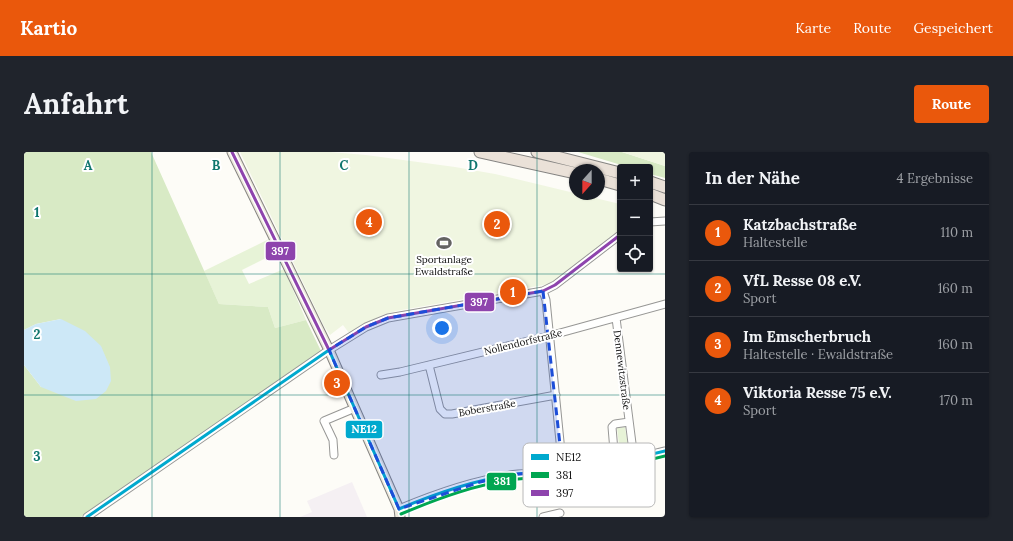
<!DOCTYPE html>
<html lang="de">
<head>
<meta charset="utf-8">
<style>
  :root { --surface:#171b24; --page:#20242c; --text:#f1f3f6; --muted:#9ea1a6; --line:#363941; --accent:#ea580c }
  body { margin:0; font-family:Lora,serif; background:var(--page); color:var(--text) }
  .controls { position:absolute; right:12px; top:12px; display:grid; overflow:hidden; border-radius:4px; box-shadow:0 1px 3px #0004 }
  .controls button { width:36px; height:36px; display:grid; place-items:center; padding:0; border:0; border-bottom:1px solid var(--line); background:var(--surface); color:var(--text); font:20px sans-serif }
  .compass { position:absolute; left:545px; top:12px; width:36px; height:36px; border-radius:50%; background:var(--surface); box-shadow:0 1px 3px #0004; rotate:201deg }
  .you { position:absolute; left:418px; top:176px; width:14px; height:14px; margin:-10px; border:3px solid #fff; border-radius:50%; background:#1a73e8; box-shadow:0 0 0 6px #1a73e833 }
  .badge { display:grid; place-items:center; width:26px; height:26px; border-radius:50%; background:var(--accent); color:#fff; font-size:13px; font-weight:700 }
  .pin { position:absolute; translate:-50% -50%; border:2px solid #fff; box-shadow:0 1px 4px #0006 }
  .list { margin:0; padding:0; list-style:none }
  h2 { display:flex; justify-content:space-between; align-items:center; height:52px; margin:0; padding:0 16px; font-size:17px }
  h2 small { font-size:13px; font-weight:400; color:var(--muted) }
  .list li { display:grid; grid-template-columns:26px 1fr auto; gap:12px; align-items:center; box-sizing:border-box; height:56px; padding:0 16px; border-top:1px solid var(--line) }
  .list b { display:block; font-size:15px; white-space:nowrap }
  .list p { margin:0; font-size:13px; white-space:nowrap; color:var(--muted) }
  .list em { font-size:13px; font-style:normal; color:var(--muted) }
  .icon { flex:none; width:22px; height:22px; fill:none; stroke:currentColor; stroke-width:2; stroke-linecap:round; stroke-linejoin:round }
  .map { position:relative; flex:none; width:641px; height:365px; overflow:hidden; border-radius:4px }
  header { display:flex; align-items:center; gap:24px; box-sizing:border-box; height:56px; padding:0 20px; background:var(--accent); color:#fff }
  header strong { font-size:19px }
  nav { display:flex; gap:22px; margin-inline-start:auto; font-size:14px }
  .intro { display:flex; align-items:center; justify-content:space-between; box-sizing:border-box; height:96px; padding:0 24px }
  h1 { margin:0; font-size:28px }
  .button { padding:10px 18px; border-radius:4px; background:var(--accent); color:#fff; font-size:14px; font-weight:700 }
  main { display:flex; gap:24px; padding:0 24px }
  aside { flex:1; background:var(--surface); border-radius:4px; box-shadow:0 1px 3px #0004 }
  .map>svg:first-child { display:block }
</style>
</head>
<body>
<header>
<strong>Kartio</strong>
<nav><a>Karte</a><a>Route</a><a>Gespeichert</a></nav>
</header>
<div class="intro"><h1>Anfahrt</h1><a class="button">Route</a></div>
<main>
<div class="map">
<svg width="641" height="365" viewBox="0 0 641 365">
  <rect width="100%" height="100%" fill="#fdfcf7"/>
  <!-- industrial -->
  <path fill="#f5f0f3" d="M328,330l15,35h-67l12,-5 -5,-11z"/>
  <!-- green -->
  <path fill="#e7f3d7" d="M245,87l7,14 -34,17 7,14 35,-15 22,51 -31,8 -7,-21 -49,-3 -15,-33z
    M601,275l4,24 -9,2 -3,-25z"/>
  <!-- forest -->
  <path fill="#d8eac5" d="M0,0h127l68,152 49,3 7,21 31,-8 15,31 -240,166h-57v-152l17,22 20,-68 -25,5 -12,6z
    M554,0h44l43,14v12l-15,-4v-7h-22z"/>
  <!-- pitch -->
  <path fill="#f0f6e1" d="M216,0h90l36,3 89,12 40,7 125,30v26l-62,48 -9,6 -153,27 -14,4 -33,18 -6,-8 -13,10 -6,-9z
    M598,0h43v14z"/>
  <!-- water -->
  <path fill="#cde8f7" d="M37,167l24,12 16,15 9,21 1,14 -5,10 -10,8 -20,2 -35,-14 -17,-22v-35l12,-6z"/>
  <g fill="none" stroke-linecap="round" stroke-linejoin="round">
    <!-- minor casing -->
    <g stroke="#979795" stroke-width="9">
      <path id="minor" d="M626,70l15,-1
        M519,139l3,9 17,172
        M592,166l18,141
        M405,213l11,44 5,5h7l104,-19
        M357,223l19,-3 149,-36 116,-32
        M310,303l-1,-15 -9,-19 31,-13
        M591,311l-3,-36 3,-3 14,-2
        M375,357c38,-16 78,-30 119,-35 19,-2 39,0 58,-3 30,-4 59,-13 89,-20
        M63,365l242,-167 37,-23 22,-9 155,-27 12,-6 65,-50
        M519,365l17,-4"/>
    </g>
    <!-- major casing -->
    <g stroke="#858482" stroke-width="11">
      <path id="major" d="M208,0l97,198 70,159 1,8"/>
    </g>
    <!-- highway casing -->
    <g stroke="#858482" stroke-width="13">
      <path id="highway" d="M456,0l95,21
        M513,0l83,21
        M575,27l21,6
        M626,30l15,5
        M626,42l15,6"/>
    </g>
    <!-- minor -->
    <use href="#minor" stroke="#fffffe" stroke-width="7"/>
    <!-- major -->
    <use href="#major" stroke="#ede9dc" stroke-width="9"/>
    <!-- highway -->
    <use href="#highway" stroke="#eae1d8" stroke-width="11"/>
    <!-- bus-1 casing -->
    <g stroke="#fff" stroke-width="6">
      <path id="bus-1" d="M305,198l70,159
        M375,357c38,-16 78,-30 119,-35 23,-3 45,-1 67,-4 27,-5 53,-13 80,-19
        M63,365l242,-167"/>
    </g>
    <!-- bus-2 casing -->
    <g stroke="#fff" stroke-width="6">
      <path id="bus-2" d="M377,362c38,-16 76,-30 117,-35 23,-3 46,-1 70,-5 26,-4 51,-12 77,-18"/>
    </g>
    <!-- bus-3 casing -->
    <g stroke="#fff" stroke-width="6">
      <path id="bus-3" d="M208,0l97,198
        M305,198l37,-23 22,-9 155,-27 12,-6 65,-50"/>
    </g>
    <!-- bus-1 -->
    <use href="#bus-1" stroke="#00a9ce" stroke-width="3"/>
    <!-- bus-2 -->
    <use href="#bus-2" stroke="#00a651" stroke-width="3"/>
    <!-- bus-3 -->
    <use href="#bus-3" stroke="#8e44ad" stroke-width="3"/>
  </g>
  <!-- marked area -->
  <path fill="#1d4ed8" fill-opacity="0.2" stroke="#1d4ed8" stroke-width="3" stroke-dasharray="8 5" stroke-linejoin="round" d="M519,139l20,181 -45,2 -38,8 -81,27 -70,-159 37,-23 22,-9z"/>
  <!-- grid -->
  <path fill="none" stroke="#0f766e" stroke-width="1" stroke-opacity="0.55" d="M128,0v365M256,0v365M385,0v365M513,0v365M0,122h641M0,243h641"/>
  <!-- icons -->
  <defs>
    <g id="stadium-bare" transform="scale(1.2)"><path d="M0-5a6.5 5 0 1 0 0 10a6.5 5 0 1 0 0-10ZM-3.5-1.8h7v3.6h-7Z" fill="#646362" stroke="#fff" stroke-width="2.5" paint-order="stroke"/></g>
  </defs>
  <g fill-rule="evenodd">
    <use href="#stadium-bare" x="420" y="91"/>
  </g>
  <g text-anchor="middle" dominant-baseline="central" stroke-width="4" stroke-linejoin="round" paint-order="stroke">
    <!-- poi labels -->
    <g font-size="10" fill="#111" stroke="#fff">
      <text x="420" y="107">Sportanlage<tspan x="420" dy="12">Ewaldstraße</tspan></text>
    </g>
    <!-- street labels -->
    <g font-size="10" fill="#111" stroke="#fff">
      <text transform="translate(499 190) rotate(-14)">Nollendorfstraße</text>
      <text transform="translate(598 218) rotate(83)">Dennewitzstraße</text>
      <text transform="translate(463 256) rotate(-10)">Boberstraße</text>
    </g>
  </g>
  <!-- legend -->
  <rect x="499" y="291" width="132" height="64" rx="6" fill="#fff" stroke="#b8b8b8" stroke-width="1"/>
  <rect x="507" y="302" width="18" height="6" fill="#00a9ce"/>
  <rect x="507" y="320" width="18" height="6" fill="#00a651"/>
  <rect x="507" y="338" width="18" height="6" fill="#8e44ad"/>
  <g font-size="11" fill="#111">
    <text x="532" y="309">NE12</text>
    <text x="532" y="327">381</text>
    <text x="532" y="345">397</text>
  </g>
  <g font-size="13" text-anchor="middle" font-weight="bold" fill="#0f766e" stroke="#fff" stroke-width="4" stroke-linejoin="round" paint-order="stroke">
    <text x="64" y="18">A</text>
    <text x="192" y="18">B</text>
    <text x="320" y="18">C</text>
    <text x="449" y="18">D</text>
    <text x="13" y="65">1</text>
    <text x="13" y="187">2</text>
    <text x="13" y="309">3</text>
  </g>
  <g stroke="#fff" stroke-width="1.5">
    <rect x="241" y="89" width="31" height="20" rx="4" fill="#8e44ad"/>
    <rect x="440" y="140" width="31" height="20" rx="4" fill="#8e44ad"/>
    <rect x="321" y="268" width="38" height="19" rx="4" fill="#00a9ce"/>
    <rect x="462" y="320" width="31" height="19" rx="4" fill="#00a651"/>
  </g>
  <g font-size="11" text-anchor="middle" font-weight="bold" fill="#fff">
    <text x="256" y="103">397</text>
    <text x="455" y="154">397</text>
    <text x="340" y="281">NE12</text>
    <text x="478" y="333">381</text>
  </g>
</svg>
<div class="controls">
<button>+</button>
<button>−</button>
<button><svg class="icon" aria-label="locate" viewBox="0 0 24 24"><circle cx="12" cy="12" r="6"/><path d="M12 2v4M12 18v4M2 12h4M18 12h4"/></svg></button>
</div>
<svg class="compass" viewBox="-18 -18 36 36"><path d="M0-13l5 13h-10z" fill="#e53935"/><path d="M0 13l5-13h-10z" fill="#9ea1a6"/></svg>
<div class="you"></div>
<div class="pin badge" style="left:489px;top:140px">1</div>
<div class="pin badge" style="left:473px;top:72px">2</div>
<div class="pin badge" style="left:313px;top:231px">3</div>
<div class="pin badge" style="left:345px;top:70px">4</div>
</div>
<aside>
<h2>In der Nähe<small>4 Ergebnisse</small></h2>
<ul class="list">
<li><span class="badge">1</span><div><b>Katzbachstraße</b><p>Haltestelle</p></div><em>110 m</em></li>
<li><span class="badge">2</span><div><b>VfL Resse 08 e.V.</b><p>Sport</p></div><em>160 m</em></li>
<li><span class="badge">3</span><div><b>Im Emscherbruch</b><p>Haltestelle · Ewaldstraße</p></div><em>160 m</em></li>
<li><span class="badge">4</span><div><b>Viktoria Resse 75 e.V.</b><p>Sport</p></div><em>170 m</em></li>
</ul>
</aside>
</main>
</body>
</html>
